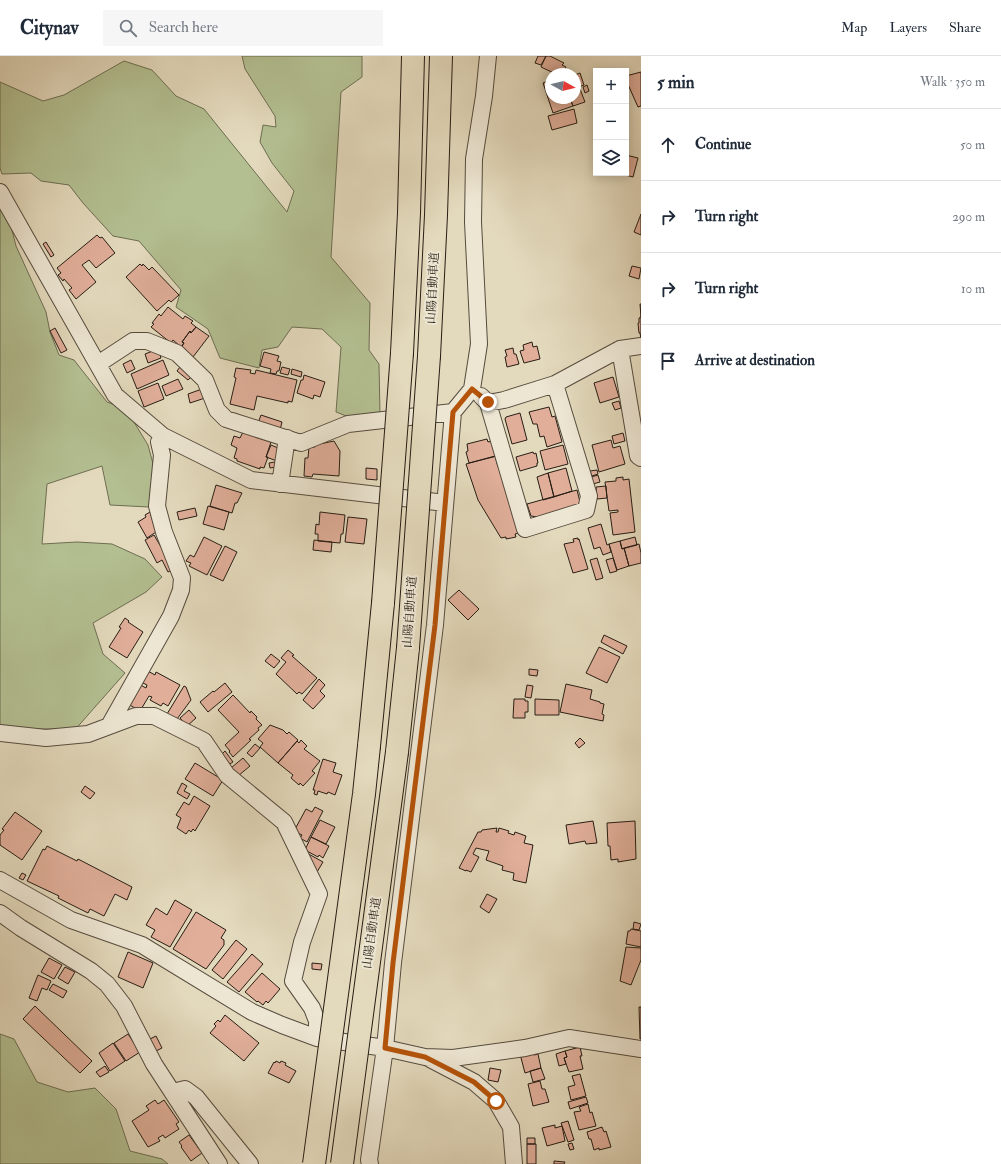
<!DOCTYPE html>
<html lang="en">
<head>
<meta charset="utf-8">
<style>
  :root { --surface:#fff; --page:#f6f6f7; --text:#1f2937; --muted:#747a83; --line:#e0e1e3 }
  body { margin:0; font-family:"IM FELL Double Pica","Noto Serif JP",serif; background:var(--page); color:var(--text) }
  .controls { position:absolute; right:12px; top:12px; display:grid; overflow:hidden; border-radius:0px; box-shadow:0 2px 10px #0003 }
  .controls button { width:36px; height:36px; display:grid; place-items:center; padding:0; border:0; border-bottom:1px solid var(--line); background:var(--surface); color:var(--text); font:20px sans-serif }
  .compass { position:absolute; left:545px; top:12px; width:36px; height:36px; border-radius:50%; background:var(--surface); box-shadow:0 2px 10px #0003; rotate:98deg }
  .stop { position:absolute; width:12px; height:12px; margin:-9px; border:3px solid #b45309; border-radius:50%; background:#fff }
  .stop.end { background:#b45309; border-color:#fff; box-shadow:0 1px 4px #0008 }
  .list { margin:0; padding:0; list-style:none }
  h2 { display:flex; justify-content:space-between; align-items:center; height:52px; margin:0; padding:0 16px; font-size:17px }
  h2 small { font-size:13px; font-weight:400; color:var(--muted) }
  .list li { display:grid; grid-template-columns:26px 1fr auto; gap:12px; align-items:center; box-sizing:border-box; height:72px; padding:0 16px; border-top:1px solid var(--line) }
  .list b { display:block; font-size:15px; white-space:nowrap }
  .list em { font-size:13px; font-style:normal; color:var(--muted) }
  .icon { flex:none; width:22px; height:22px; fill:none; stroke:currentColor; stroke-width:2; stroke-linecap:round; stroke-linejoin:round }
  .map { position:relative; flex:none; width:641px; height:1108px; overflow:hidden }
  header { display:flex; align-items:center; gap:24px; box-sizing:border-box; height:56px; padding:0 20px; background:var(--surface); border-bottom:1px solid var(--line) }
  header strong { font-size:19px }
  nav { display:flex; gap:22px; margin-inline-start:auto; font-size:14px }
  .search { width:280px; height:36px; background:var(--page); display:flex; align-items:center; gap:10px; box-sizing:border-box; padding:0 14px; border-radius:0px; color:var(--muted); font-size:15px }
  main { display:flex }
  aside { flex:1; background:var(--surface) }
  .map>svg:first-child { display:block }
</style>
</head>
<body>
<header>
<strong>Citynav</strong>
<div class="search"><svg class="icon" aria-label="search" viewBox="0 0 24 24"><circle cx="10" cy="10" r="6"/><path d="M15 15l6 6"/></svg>Search here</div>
<nav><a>Map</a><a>Layers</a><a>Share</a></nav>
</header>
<main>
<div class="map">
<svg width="641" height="1108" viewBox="0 0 641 1108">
  <rect width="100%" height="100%" fill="#e3d9bc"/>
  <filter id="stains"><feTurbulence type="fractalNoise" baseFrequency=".005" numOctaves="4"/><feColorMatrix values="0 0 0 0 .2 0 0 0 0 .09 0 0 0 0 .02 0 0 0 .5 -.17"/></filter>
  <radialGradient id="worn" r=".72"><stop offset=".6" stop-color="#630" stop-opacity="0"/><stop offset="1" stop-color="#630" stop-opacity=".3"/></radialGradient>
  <!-- green -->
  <path fill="#b3bf91" stroke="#6d6e52" d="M242,0h120v21l-21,15 -10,165 39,46 -1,47 10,14 1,51 -21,6 -23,-9 5,-65 -19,-18 -30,-2 -14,20 -16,3 -3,18 -39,-10 -12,-29 -32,-22 5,-17 -42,-49 -26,-5 -30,-33 -14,-18 -28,-4 -10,-8 -29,1 -2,-6v-86l43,19 21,-6 60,-34 28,9 24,26 28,13 83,103 7,-21 -22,-28 -12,-21 3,-17 13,2 -1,-11 -30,-47z
    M0,140l5,7 11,43 30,66 4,20 9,23 15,5 33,42 19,7 22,36 8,30 -7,32 -39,-2 -8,-39 -55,18 -5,60 35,-2 35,2 33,15 17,18 -16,15 -53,31 10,31 22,19 -52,59 -20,-3h-32l-21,-3z
    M0,978l14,5 23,43 31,10 27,-4 21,21 14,42 32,8 6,5h-168z"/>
  <!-- building -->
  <path fill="#e0ae99" stroke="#271d14" d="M538,0h8l-5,9 -6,-2z
    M546,0h4l14,7 -2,2 4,2 -4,7 -3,-2 -3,2 -15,-7z
    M641,16v34l-3,1 -12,-27v-4z
    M580,17l4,12 -5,2 -4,-12z
    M575,20l10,26 -12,4 -3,-8h5z
    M551,22v20h19l3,8 -20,7 -10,-30 7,-3v-1z
    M587,29l2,6 -4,2 -2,-6z
    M574,53l3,14 -25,7 -4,-14z
    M626,99l12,3 -5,19 -12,-3 5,-1z
    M641,158v21l-7,-3z
    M97,179l3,3 2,-1 13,16 -19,15 -7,-8 -7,5 14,17 -20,17 -7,-9 3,-2 -8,-9 -1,2 -5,-6 3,-2 -4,-5z
    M46,186l8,13 -3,2 -8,-13z
    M140,208l2,2 1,-2 6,6 3,-3 27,28 -8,7 -2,-2 -12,11 -31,-34z
    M632,210l9,2 -2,11 -10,-3z
    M640,248h1v35l-1,-6h-1l-1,-10h1v-5l2,-1z
    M168,251l15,12 2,-3 8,5 -2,2 5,4 -5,6 -1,-2 -8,11 2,1 -3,4 -8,-7 -2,3 -20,-16 3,-3 -2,-1 7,-9 2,2z
    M196,271l13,9 -16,21 -12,-9 3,-5 -2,-1 8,-11 1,2z
    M55,272l12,22 -6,3 -11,-22z
    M532,286l1,5 4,-1 3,13 -16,4 -4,-12 4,-1 -1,-5z
    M513,292l1,6h2l3,10 -12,3 -2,-10 2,-1 -2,-6z
    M158,293l3,9 -13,5 -3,-9z
    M264,296l15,4 -2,5 4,1 -2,9h-2l-1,3 -6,-1 1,-4 -11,-3z
    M131,304l4,9 -8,4 -4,-9z
    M163,304l6,15 -32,14 -6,-15z
    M180,311l12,9 -4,4 -11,-9z
    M282,311l8,2 -2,6 -8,-2z
    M236,312l15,2 -1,3 5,1 1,-4 41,10 -5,22 -4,-1v2l-31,-7 -3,14 -24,-6 6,-26 -2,-1z
    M292,313l10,3 -1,5 -10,-3z
    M304,319l21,7 -5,15 -6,-2 -1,4 -16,-6 4,-13h2z
    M613,321l6,20 -19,6 -6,-20z
    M178,323l5,10 -17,7 -4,-10z
    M158,327l6,16 -20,8 -6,-16z
    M202,333l3,9 -15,5 -2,-9z
    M619,345l2,7 -6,2 -3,-7z
    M549,351l3,10 3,-1 7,26 -15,5 -3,-11 -4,1 -3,-13h-4l-4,-12z
    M520,357l7,27 -15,4 -7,-25 1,-2z
    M261,359l21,7 -2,8 -22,-7z
    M243,376l28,10 -5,15h2l-4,11 -4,-1v2l-23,-8v-2l-3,-1 3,-10 -6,-3 3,-9 6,2z
    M623,377l2,8 -11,3 -2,-8z
    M487,383l1,3 4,-1 5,15 -28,7 -3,-11 2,-1 -1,-7z
    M611,384l2,8 7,-2 5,18 -26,8 -7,-27z
    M334,385l6,10 -1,25 -26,-2 -1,3 -8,-1 1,-18h3l1,-11h6v-2z
    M271,389l7,3 -1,13 -11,-4z
    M563,389l5,19 -23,6 -5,-19z
    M533,396l1,2 2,-1 2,10h-1v3l-17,5 -4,-14z
    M495,400l3,11h3l18,66 -4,1 1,3 -10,2v-2l-5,1 -23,-38 -12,-36z
    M275,406l1,5 -6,1 -1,-5z
    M366,412l11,1v11l-11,-1z
    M566,412l6,23 -18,6 -6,-24z
    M597,414l1,4 -6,2 -2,-5z
    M548,417l6,24 -11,3 -6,-23z
    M598,419l2,7 -7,2 -2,-7z
    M623,421v3l6,-1 6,53 -22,3 -3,-22 8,-1v-2l-9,1 -4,-29 11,-1v-3z
    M216,429l26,8 -5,10h-2l-3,10 -22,-7z
    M606,430l1,12 -10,1 -1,-12z
    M577,434l3,12 -2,3 -41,12 -6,-1 -4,-12z
    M208,450l21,6 -5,18 -21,-6z
    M195,452l2,8 -18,4 -2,-8z
    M150,456l6,20 -9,6 -9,-16 8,-5 -1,-2z
    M320,456l25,3 -2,19h-2l-1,9 -22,-2v-7h-3l1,-10 3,1z
    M348,461l19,2 -3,25 -19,-2z
    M601,468l6,21 2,-1 2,8 -8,3 -3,-8 -6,2 -6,-21z
    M154,479l20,34 -6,3 -6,-12 -5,3 -12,-23z
    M204,481l18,9 -15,29 -18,-9 2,-3 -5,-2 4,-6 4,2z
    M635,481l2,8 -15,4 -2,-8z
    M578,482v2l1,-1 9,30 -15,4 -9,-29 10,-2 -1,-3z
    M314,484l18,2 -1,10 -18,-2z
    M620,485l2,8 2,-1 5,18 -12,4 -8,-26z
    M639,488l2,9v10l-12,3 -5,-18z
    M225,490l12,6 -14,29 -13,-6z
    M597,502l6,20 -7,2 -6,-20z
    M613,502l4,13 -7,2 -4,-13z
    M459,534l20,19 -11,11 -20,-20z
    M125,562l4,3 -1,1 15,10 -16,26 -18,-11 12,-19 -2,-1z
    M604,579l23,11 -4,8 -22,-12z
    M599,591l21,10 -13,26 -21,-10z
    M288,594l6,5 -2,1 25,22 -15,16 -3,-2 -2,2 -21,-20 10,-12 -5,-4z
    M271,598l9,7 -6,7 -9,-7z
    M529,613l9,1 -1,6 -8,-1z
    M146,614l9,5 1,-3 24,13 -12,21 -5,-3 -2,3 -11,-6 2,-3 -3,-1 -9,15 -12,-7 9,-21 9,5 1,-3 -8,-4z
    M319,623l6,6 -5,6 5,5 -12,13 -10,-9z
    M225,627l7,9 -24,20 -8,-10 13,-11 1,1z
    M566,628l26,6 -2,9 10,3v1l4,1 -2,10 2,1 -1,6 -43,-9z
    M527,629l6,1 -2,12 -6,-1z
    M184,630l2,1 5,13 -14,19 -10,-5z
    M233,639l17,18 1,-2 6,6 -1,2 6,6 -4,3 1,2 -10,9 2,1 -18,17 -4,-5 1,-1 -5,-6 14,-13 -21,-22z
    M514,643h11v2h3v11h-3v6h-12z
    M535,643l24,1v15h-24z
    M189,654l7,8 -9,8 -7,-8z
    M270,669l13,5 4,4 2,-2 9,8 -20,23 -18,-16 3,-4 -5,-4z
    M580,682l5,5 -6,5 -4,-5z
    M301,684l6,6 -3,3 16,12 -8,10 3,2 -12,13 -3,-3 -1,2 -8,-7 2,-3 -15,-12 19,-22 2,2z
    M255,688l5,4 -8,9 -5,-4z
    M225,695l8,11 -5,3 -7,-10z
    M243,702l7,8 -12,10 -7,-8z
    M323,703l13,4 -3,9 9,3 -7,20 -7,-3 -1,2 -9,-3 -1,4 -3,-1 1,-4h-2z
    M195,707l28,17 -10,16 -28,-17z
    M182,727l5,3 -3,5 6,3 -3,5 -10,-6z
    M85,730l10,7 -5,6 -9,-7z
    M194,740l16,10 -15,25 -2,-2 -2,3 -2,-2 -3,4 -9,-6 4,-10 -5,-3 8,-13 5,3z
    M315,751l8,4 -16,31 -7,-4 2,-3 -8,-4 12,-22 6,3z
    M15,756l27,19 -20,29 -22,-15v-10l4,-5 -2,-1z
    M320,764l15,7 -9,17 -15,-7z
    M593,765l4,22 -11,1 -1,-3 -16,3 -3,-19z
    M635,765l1,38 -18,3v-3l-7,1 -1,-14h-2l-1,-23z
    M497,772l-1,4h2l1,-4 10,3 -1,2 6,2 1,-3 11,4 -2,7 9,2 -7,38 -13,-3 1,-7 -12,-3 1,-4 -17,-6 3,-9 -13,-3 -3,6 6,3 -8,15 -5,-2v1l-7,-3 19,-36h3l1,-2z
    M311,781l18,9 -6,12 -4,-3 -1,2 -13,-7z
    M47,790l30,15 1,-2 54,28 -5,13 -12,-6 -11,22 -14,-7 -2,4 -30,-15 1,-2 -32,-15 16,-32 2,1z
    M305,796l18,10 -6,10z
    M22,817l4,2 -3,5 -4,-2z
    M487,838l10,5 -8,14 -9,-6z
    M175,844l17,10 -22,37 -19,-10 4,-7 -9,-5 10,-17 11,7z
    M196,856l30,18 -5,8 3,2v5l-18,24 -33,-20z
    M634,866l7,2 -2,6 -6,-1z
    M631,873l10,2v16l-15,-3 2,-13h2z
    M236,884l11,9 -24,30 -11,-9z
    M626,891l15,1v12l-10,25 -11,-4z
    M128,896l25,11 -10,25 -25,-11z
    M252,898l11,10 -24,28 -12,-10z
    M49,902l13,7 -8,14 -13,-7z
    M312,907l10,1 -1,6 -9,-1z
    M65,911l10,5 -7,12 -10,-6z
    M262,917l18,16 -12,14 -2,-2 -3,4 -5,-4 -1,1 -12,-10z
    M38,919l13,6 -4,9 -5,-2 -5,13 -8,-3z
    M53,928l14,7 -4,7 -14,-8z
    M35,950l57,55 -12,12 -57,-54z
    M639,951h2v32h-1z
    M225,959l34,28 -15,18 -34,-28 6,-7 -2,-2 4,-4 2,2z
    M128,978l12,18 -14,9 -12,-18z
    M156,980l6,12 -6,3 -6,-12z
    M113,987l12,18 -15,10 -11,-18z
    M580,991l2,9h-2l3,13 -14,3 -5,-14 3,-1 -2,-6z
    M532,994l2,5 4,-1 3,14 -16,5 -5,-19z
    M565,995l2,6 -3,1 2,6 -7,2 -3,-12z
    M276,1005l4,2 1,-2 5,2 -1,2 11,6 -7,12 -21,-10 6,-11 1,1z
    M105,1010l4,6 -9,5 -4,-5z
    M490,1012l11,2 -3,12 -10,-2z
    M541,1012l4,11 -12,3 -3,-11z
    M580,1018l6,22 -15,4 -3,-13 7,-2 -3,-9z
    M540,1025l2,8h3l4,13 -16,4 -5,-22z
    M586,1041l2,6 -18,6 -2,-7z
    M155,1044l3,4 6,-4 15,22 -3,2 3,5 -14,9 -2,-3 -5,3 2,3 -12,6 -16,-26 17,-11 -3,-4z
    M588,1048l2,9 2,-1 4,14 -17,4 -5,-18 7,-1 -2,-4z
    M568,1065l6,19 -6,2 -7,-19z
    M555,1069v3l7,-2 3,15 -18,5 -5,-18z
    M602,1071l2,5 2,-1 5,16 -12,3v-2l-5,2 -3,-11h-2l-2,-7z
    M189,1079l13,18 -11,8 -10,-14 1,-1 -3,-4z
    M527,1082h8v6h-8z
    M572,1087l2,6 -4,1 -2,-6z
    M527,1088h9v20h-9z
    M554,1105l11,1 -1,2h-10z"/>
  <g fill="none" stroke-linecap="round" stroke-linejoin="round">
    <!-- minor casing -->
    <g stroke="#564c3e" stroke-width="18">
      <path id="minor" d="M0,136l115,203 48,41 88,44 194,23
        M620,293l18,107 3,2
        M98,308l35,-23h14l30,12 28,27 12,30 9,9 75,24 47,-19 105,-12
        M481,340l7,7 16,-3 51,-16 65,-35 21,-3
        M488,347l37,126 61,-19 3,-14 -34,-112
        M280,428l7,-46
        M109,670l62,-110 10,-26 1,-12 -18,-46 -7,-26 5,-51 -3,-13 4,-6
        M0,677l46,5 42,-4 48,-18h18l50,25 23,34 57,47 35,72 -17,48 -9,39 19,27 5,13v17
        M0,824l71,40 71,25 110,67 30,13 35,13 68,10 40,9 28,1 72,-10 44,-10 72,11
        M0,857l21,15 70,43 16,13 17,22 30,58 65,100
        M430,1003l44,23 22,19 15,26 3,37
        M173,1036l12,-3 11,8 54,67
        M370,1108l-1,-4 16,-112 8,-85 42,-338 18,-213 19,-23 7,-45 -6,-122 1,-63 10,-63 4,-40"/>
    </g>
    <!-- highway casing -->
    <g stroke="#271d14" stroke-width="24">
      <path id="highway" d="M402,297l7,-140 4,-157
        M429,300l7,-141 5,-159
        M369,690l14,-143
        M397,696l11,-104"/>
    </g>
    <!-- minor -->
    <use href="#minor" stroke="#ede6d3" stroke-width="16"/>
    <!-- highway -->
    <use href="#highway" stroke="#e3d9bc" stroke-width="22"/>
    <!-- highway-bridge casing -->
    <g stroke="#271d14" stroke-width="24" stroke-linecap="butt">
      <path id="highway-bridge" d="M383,547l19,-250
        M408,592l21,-292
        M314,1108l50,-370 5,-48
        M342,1108l55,-412"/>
    </g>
    <!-- highway-bridge -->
    <use href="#highway-bridge" stroke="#e3d9bc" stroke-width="22"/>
  </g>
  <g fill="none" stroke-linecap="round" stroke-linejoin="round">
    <!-- route -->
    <path stroke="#b45309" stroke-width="5" d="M488,346l-16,-13 -19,23 -18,213 -42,338 -8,85 40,9 49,25 22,19"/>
  </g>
  <g text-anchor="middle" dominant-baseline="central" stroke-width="4" stroke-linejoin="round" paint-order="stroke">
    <!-- street labels -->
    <g font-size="12" fill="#271d14" stroke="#ede6d3">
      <text transform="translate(433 232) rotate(-87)">山陽自動車道</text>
      <text transform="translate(410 556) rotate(-86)">山陽自動車道</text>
      <text transform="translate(372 877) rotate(-82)">山陽自動車道</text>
    </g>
  </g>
  <rect width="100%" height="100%" filter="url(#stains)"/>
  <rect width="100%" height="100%" fill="url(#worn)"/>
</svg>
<div class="controls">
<button>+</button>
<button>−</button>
<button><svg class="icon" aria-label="layers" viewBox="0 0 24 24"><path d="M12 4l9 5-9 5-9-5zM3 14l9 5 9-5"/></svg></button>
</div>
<svg class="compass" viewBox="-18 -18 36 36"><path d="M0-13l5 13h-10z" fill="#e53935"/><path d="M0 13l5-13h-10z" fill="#747a83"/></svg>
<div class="stop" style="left:496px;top:1045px"></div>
<div class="stop end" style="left:488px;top:346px"></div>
</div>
<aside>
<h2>5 min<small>Walk · 350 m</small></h2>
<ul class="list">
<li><svg class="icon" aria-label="ahead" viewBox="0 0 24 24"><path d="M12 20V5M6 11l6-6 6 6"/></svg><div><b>Continue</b></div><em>50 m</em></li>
<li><svg class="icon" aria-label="right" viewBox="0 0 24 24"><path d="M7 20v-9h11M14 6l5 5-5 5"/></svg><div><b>Turn right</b></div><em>290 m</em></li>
<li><svg class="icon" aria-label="right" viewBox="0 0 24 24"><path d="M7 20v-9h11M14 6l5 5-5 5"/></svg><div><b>Turn right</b></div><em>10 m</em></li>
<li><svg class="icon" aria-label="arrive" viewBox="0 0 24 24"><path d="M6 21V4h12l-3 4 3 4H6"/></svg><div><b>Arrive at destination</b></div></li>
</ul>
</aside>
</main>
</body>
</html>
